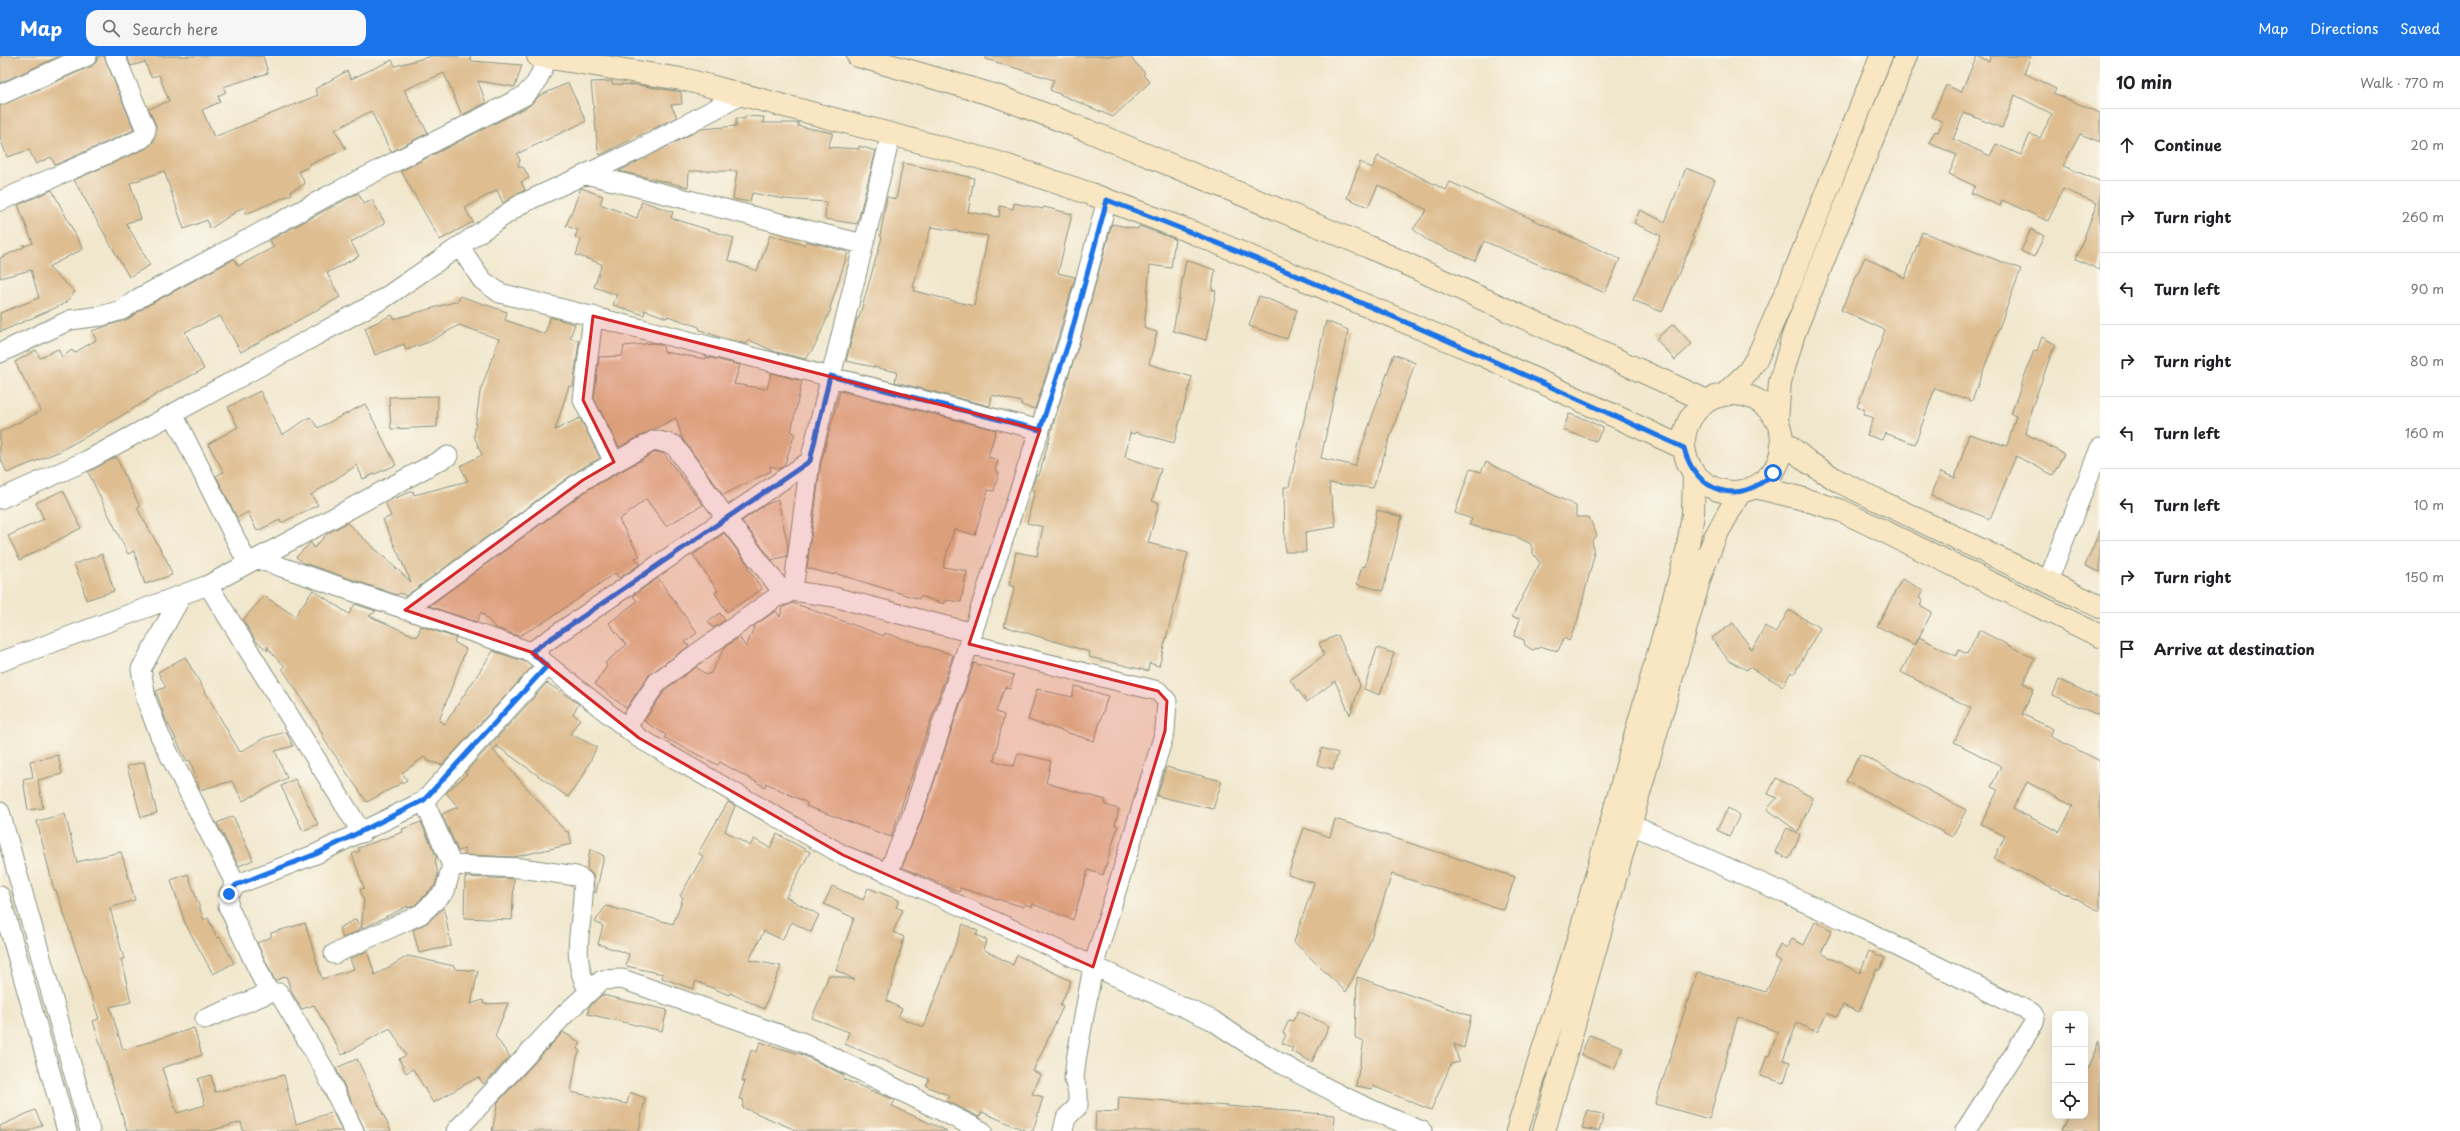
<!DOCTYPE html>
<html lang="en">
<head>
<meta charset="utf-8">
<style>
  :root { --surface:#fff; --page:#f6f6f6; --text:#202124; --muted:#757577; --line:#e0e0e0; --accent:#1a73e8 }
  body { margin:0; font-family:"Playpen Sans",sans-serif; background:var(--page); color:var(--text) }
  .controls { position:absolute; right:12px; bottom:12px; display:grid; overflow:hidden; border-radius:8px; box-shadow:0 4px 16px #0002 }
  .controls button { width:36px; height:36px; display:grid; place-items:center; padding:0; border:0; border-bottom:1px solid var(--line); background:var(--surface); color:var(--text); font:20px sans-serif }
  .stop { position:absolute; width:12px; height:12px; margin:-9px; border:3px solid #1a73e8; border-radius:50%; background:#fff }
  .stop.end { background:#1a73e8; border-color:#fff; box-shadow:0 1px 4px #0008 }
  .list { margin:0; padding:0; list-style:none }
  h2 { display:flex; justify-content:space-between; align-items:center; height:52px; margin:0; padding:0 16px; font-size:17px }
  h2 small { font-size:13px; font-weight:400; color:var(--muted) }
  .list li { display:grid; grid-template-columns:26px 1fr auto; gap:12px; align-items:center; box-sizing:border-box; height:72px; padding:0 16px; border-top:1px solid var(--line) }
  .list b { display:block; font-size:15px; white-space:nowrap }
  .list em { font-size:13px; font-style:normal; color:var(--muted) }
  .icon { flex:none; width:22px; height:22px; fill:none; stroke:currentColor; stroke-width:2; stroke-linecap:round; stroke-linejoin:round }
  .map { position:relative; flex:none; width:2100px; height:1075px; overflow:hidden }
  header { display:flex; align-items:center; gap:24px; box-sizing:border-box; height:56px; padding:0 20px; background:var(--accent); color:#fff }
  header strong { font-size:19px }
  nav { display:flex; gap:22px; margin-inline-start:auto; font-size:14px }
  .search { width:280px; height:36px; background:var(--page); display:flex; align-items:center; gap:10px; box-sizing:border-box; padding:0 14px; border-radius:12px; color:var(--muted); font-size:15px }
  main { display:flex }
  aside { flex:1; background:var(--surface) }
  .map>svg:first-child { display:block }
</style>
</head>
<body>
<header>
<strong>Map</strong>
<div class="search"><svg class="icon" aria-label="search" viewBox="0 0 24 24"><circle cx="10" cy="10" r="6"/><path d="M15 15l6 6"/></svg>Search here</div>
<nav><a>Map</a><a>Directions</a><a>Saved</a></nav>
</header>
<main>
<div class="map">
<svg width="2100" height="1075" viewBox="0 0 2100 1075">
  <rect width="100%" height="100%" fill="#fbf7ec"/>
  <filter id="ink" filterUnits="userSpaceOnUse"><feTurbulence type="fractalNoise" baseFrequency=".025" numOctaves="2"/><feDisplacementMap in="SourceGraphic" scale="8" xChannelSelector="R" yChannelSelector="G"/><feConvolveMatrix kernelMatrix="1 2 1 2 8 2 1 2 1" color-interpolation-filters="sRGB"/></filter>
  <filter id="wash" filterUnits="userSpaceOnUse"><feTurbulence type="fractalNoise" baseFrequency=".012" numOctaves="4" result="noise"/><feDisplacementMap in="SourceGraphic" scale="16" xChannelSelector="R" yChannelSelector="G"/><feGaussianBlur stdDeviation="0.9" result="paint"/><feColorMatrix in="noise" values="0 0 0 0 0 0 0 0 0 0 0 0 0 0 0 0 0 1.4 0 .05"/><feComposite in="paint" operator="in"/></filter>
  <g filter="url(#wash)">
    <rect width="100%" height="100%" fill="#f1e7cd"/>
    <g id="blocks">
      <!-- building -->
      <path fill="#debd91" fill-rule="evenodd" d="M0,0h60l-60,27z
        M98,0h6l30,74 -79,35 -4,-8 -15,7 -7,-14 -22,7 -7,-19v-32l92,-40 4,-4z
        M127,0h136l5,17 -45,14 3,5 -8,4 2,6 -18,8 12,27 104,-42 -3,-6 32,-18 4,8 41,-19 3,6 37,-10h38l1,5 51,4 -7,22 -37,-6 8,22 -24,12 -18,-42 -40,17 24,43 -37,19 -20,-41 -36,19 11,19 -38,16 1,2 -10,4 6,13 -14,7 1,3 -46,20 -3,-7 -33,22 -3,-9 -23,9 -20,-58 -34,12 11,36 -15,4 24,42 -21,12 -55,-97 73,-32 6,-6 3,-16 -7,-17 20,-8 -10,-26 -8,2 -6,-15 -14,4z
        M986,0h143l16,17 -2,2 7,7 -37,35 -63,-27 4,-10 -68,-21z
        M1977,0l12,5 1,-5h41l-7,17 32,16 -3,4 47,20v29l-20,-8 -17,32 37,15v89l-24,-11 21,-56 -34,-14 -15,32 -46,-21 -2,6 -29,-13 4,-7 -26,-12 8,-19 -28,-12 6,-12 3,1 5,-10 -11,-5 14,-32 15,7zM2015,39l37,19 -12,24 -10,-4 -9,21 -25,-11 -6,12 -37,-17 11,-26 38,15z
        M612,25v3l25,1 44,7 1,12 -11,1 6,12 -77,38 -2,-4 -7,-69z
        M568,27l18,38 -69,33 3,6 -2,6 6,2 5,10 -8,4 4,8 -22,13 -6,-13 -32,18 8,14 -33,18 -39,-69 128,-65 10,-10z
        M745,60l19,1 -1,6h36l-1,3 35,7 -5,14 31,2v-3l17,5 -19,73 -32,-5 1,-17 -42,-3 -32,-6 -2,9 -17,-3 4,-28h-48l-1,16 -69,-16 82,-42 35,-3v-8l9,1z
        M1378,100l68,34 4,-8 170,77 -15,34 -121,-52 -9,20 -48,-21 -14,-11 14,-19 -49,-25 -10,22 -21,-9 13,-36 12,6z
        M903,107l71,15 -6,34 31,5 1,-11 13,3 1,-6 29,6 1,-2 28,7 -14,59 17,4 -16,58 -24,74 -14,-4 1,-3 -30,-7 -2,11 -95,-24 2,-10 -51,-11 11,-43h2l23,-81 -2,-1 7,-39 9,2zM931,171l57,9 -14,70 -60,-15 1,-4h-2z
        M1686,112l29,12 -23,57 2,1 -32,74 -29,-12 28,-64 -27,-13 6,-13 25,12z
        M581,132l22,8 -3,8 37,14 5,-17 31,11 -2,6 63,20 -6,22 29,11 13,-36 34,10 2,-4 42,11 -18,56 1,1 -15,35 -10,15 -30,-7 -27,-12 -2,4 -25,-6 -22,-8 -1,-3 -31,-11 -1,2 -22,-8 -1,5 -31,-10 4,-10 -23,-8 8,-23 -26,-9 5,-15 -6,-3 3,-7 -12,-4z
        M52,134l31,59 -35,18 27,25 -11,12 -64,28v-19l39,-15 -8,-28 -31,8v-20l24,-11 -1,-3 2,2 8,-3 -15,-38z
        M358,137l6,11 8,-4 13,23 -34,19 8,14 -32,17 13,24 -99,55 -21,-36 -35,16 19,37 -42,22 -64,39 -40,22 -51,21 -7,-16v-25l41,-21 -26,-49 21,-12 4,8 18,-9 4,8 10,-7 2,3 22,-13 -4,-9 36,-12 17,-12 89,-48 4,7 36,-19 -4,-7z
        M1112,168l26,5 1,-3 36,13 -4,29 -21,-3 -6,63 13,4 -8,32 43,13 -18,66 -39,-11 -1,2 -4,-1 -5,24 36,12 -9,32 7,2 -11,40 40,10 -29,113 -10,-3 -1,8 -59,-14 1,-5 -86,-26 11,-39 -6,-2 7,-33 21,4 6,-29 -16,-4 8,-33 -3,-1 4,-14 3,1 16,-58 25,-77z
        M2031,173l13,7 -10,21 -13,-6z
        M1922,176l99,37 -49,132 -37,-13 -20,56 -30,-11 -3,7 -15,-5 7,-17 -11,-4 2,-4 -8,-3 28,-77 -44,-20 24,-53 40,21z
        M1186,204l29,10 -3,20 4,1 -10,49 -33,-9z
        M460,240l47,16 -2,8 40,14 5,-17 25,7 -5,14 9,3 -6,46 -4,-1 -14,44 25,-12 20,40 -23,13 -171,125 -6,-3 -3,2 -93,-32 -8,-6 15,-15 3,6 14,-15 19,-10 64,59 -28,-62 8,-4 -6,-14 28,-11 1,4 54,-14 -8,-15 22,-11 -8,-19 6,-44 19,-53 -40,-14 -30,17 -23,8 -2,-6 -29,11 -10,-27 27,-13 2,4 64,-18z
        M1259,240l38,14 -10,29 -38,-13z
        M1326,265l22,9 -27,128 34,8 39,-112 21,9 -42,125 -44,-5 7,44 -31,5 1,20h-21l-1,-65h5z
        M1673,268l19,20 -17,16 -19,-21z
        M2042,281l13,7 -24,66 -5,24 38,20 -11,21 -37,-19 -26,63 -59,-23 10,-24 14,6 14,-44 38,12 9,-30 -5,-2 23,-64 3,1z
        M654,287l9,3 1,6 42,7v-2l34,8 -6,19 33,5 4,-16 31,8 -11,51 4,1 -11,33 -5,3 -9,-3 1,5 -48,24 -41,-57 -6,-20 -57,29 -25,-49 5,-41 23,-1 2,-10z
        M260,335l22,44 28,-18 8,11 47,-24 31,61 -33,14 -6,-14 -46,30 7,10 -37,18 -1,-3 -23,11 -9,-19 -11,6 -21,-42 8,-4 -16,-28 30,-17 -10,-20z
        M840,335l156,39 -8,27 10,3 -3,10 4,2 -5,19 -6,-1 -13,45 -21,-6 -11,38 24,4 -6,31 -14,-2 -3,4 -24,-8 -1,3 -85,-26v2l-27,-7 14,-105z
        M438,340l-1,31 -46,2 -2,-32z
        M1569,358l16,5 18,9 -7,13 -33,-11z
        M656,396l8,2 39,51 -37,21 -20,-27 -27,21 21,36 -5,2 5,6 -21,14 -4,-5 -66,46 -30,17 -23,-8 -15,-16 -4,10 -48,-16 160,-117z
        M116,401l24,50 -3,1 30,53 5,14 -27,9 -11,-33 -6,3 -7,-14 -33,-68z
        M1486,406l90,44v11h13l8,19 -5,4 2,16 -17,66 -8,19 -5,-3 -6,13 -16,-4 -10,3 -7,-5 -1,-5 -10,-4 6,-17 -8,-2 28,-54 -7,-10 -2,-9 -16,-8 -46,-11 3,-6 -17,-6 15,-44 11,3z
        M63,434l18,38 -61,32 -12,-24 36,-17 -8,-16z
        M778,444l10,46 -1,10 -15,4 -30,-39 23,-16z
        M1377,454l25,7 -19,74 -26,-7 5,-18 3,1z
        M2100,474v42l-15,-6z
        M724,477l25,33 -2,1 15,22 -35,23 -12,-19 3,-2 -25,-36z
        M102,498l12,37 -28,9 -4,-17 -8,-19z
        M658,522l39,55 -12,9 4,4 -40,29 -23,33 -31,-24 12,-18 -2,-3 21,-18 -17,-22 28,-22 -4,-5z
        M1902,523l21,11 -4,8 4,2 -3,5 12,7 -17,33 -38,-19z
        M313,534l36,24 6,-10 21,7 -7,5 48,21 4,-11 35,12 -2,4 12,7 -27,72 6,3 48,-73 33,11 6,5 -90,98 -14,-4 -4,-4 -22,16 5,7 -40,22 -42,-61 -7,-17 -36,-56 3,-2 -11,-10 -7,-10 1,5 -13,-11 -12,-20 21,-24 31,20z
        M793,547l91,33 1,-3 68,22 -62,182 -85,-31 1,-3 -41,-20 -1,4 -45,-25 -2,3 -53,-27 1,-3 -22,-14 22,-32 30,-22 11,8 2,-2 1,1 15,-27 14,-10 7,10 9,-22 21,-14 4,6 3,-10z
        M1789,554l31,18 -26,46 -3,-2 -8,14 -34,-19 -2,3 -18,-9 -17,-23 21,-15 19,27 13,-24 10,7z
        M720,557l5,7 -12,8 -5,-6z
        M1979,574l56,29 -12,24 11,6 -12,25 31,15 -3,7 50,25v150l-106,-52 11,-23 -24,-12 17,-34 -7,-3 10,-21 -47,-24 17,-34 -70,-36 18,-35 37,19 3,-6 8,4zM2027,726l46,24 -13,26 -47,-23z
        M1338,579l22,50 -10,30 -15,-34 -28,21 -17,-22 34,-25 -5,-12z
        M1377,592l17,5 -14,42 -16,-6z
        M185,601l55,95 24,-14 22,-6 7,14 -18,5 12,27 -44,23 -11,-20 -32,9 -10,-30 -3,1 -22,-43 -9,-27 10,-4 -8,-15z
        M974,607l40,12 -4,14 -5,-2 -9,25 8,3 -10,46 20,5 4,-13 33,8 -5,22 60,17 -1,5 14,4 -4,16 3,1 -15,49 -15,-5 -15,50 -40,-16 -1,3 -7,-3 -1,3 -64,-19 -1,4 -57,-25 19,-46z
        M2059,624l41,18v18l-47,-21z
        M547,627l32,21 -6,10 7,5 -10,15 27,13 -14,29 -15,21 -71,-51 -4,4 73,82 2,-1 4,13 -58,13 -49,-2v-6l-7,2 -16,-37 16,-7 -12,-14 21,-19 -2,-1z
        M1075,630l33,10 -14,45 -66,-21 9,-31 35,8z
        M1322,692l16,5 -5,16 -16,-4z
        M1860,698l106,56 -14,27 -106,-56z
        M58,699l4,19 -24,6 5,28 -15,2 -5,-31 10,-2 -3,-16z
        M144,706l13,51 -16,4 -14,-51z
        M1166,711l56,14 -9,28 -56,-13z
        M1776,722l37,20 -15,34 -31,-23 10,-11 -9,-4z
        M295,723l23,45 -15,7 -22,-45z
        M728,746l7,4 -10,25 25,15 4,-7 16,9 7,-14 33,18 -24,45 33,18 -8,17 -19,-10 -10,18 -18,-9 -15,29 32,6 -17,43 -34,-16 -1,2 -33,-14 -3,8 -31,-11 1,-4 -37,-8 3,-12 -31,-10 5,-18 -8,-4 11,-16 67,18 10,-26 -3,-2 23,-40 -5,-3z
        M1728,752l12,7 -11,21 -12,-6z
        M65,758l12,48 44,-10 14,48 -25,8 14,51h-3l10,43 -21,5 13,43 71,-22 8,27 -40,13 15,45 28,-8 -7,-26 13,-4 4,17 69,-17 12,49 37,-12 9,19h-99l-2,-9 -31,9h-83l-34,-110 6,-2 -43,-129h-2l-17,-69z
        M233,760l20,44 -14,6 -22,-43z
        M1335,763l180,58 -11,33 -112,-36 -25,76 -21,42 -52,-50 20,-59 -26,-8 16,-47 26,9z
        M421,766l16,36 -2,1 3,16 -3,10 -20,20 -7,3v-2l-47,23 3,-28 -4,-11 4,-2 -12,-34 8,-3 -2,-3 45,-16 -1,-3z
        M1787,772l13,7 -11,24 -14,-7z
        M590,793l14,7 -8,37 -2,-1 -1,-17 -6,-6z
        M188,818l16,46 4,-2 9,20 3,-1 14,26 -21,11 -28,-51 -14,-43z
        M465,821l49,2 -2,41 -48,-2z
        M832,830l31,14 5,-12 31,12 -3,7 7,3 -10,22 11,5 -17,64 15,8 -4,8 26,10 39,-103 15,7 -2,4 11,5 -4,9 30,16 4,-10 54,26 -11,25 3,1 -30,64 8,4 -9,19 11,3 -10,34h-7l-44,-19 -3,5 -32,-16 3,-5 -24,-10 3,-7 -84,-35 4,-12 -37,-14 17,-43 26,5 -19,-10 18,-52 -30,-14z
        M444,852l7,38 -32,7 -6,-23 15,-8z
        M356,863l4,11 -17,8 -4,-10z
        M1815,866l17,8 -11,23 39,20 9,-22 16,7 -5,12 -4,-1 -17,43 -16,-7 -6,12 -10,-4 -10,19 -20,-9 -14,37 7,2 -6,21 -24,-7 7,-21 2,1 9,-24 -40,-15 -29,102 -54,-15 42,-132 69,20 15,-31 -7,-4 6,-13 7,4 5,-9 12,6z
        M305,867l17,56 32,-10 -4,-10 17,-8 8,24 33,-19 46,10 1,3 23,2 -7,33 12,-4 1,4 24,-1 -13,33 15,21 -26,27 -6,-7 -45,26 -20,-34 -7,4 -7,-14 7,-4 -16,-27 -48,27 -28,-50 -12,4 -10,-16 -6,-17 -11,5 -18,-38 14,-6v-4z
        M1357,921l114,39 -7,32 -10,-4 5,18 -8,2 -20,46 -58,-24 -1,3 -16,-3 8,-45 -9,-4z
        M602,939l65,15 -5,21 -74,-17 1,-7z
        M1298,955l31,15 -17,36 -21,-11 2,-3 -11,-5 4,-8 -3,-2 6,-13 4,1z
        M563,976l18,11 -4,6 3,2 -3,6 -6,35 56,12 3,-12 15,6 -6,33h-147l6,-29z
        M1589,979l34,12 -8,21 -34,-13z
        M2100,984v91h-39l6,-15h18v-41z
        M760,986l43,13 41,20 -1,4 52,21 -3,6 55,25h-149l-56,-24 2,-7 -5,-1 6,-18h-3l9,-31 6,2z
        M357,1003l34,72h-26l-29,-63z
        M1119,1041l216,18 -1,16h-239l1,-20 22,1z
        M35,1054l7,15 -13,6h-29v-5z
        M1588,1054l16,5 -5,16 -17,-3z"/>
    </g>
  </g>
  <g filter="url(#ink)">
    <use href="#blocks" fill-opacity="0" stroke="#889280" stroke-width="1"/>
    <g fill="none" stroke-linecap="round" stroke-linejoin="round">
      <!-- street casing -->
      <g stroke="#889280" stroke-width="21">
        <path id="street" d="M0,39l87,-39
          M586,118l277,70
          M0,145l143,-63 3,-8 -31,-74
          M459,190l23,34 18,13 540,137
          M593,260l-10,84 31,62
          M0,297l70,-33 31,-4 21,-6 17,-12 189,-102 196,-100 12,-13 12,-25
          M173,358l74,148
          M0,443l88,-39 295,-161 138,-95 119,-55 103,-55
          M258,503l273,93 108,86 204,117 45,18 324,147c65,45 137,82 210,111
          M2048,525l52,-133
          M208,529l154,248
          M793,535l17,-130 81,-327
          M182,539l-41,74 5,30 14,37 76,149
          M405,554l178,-130 72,-40 19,5 52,73 59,77
          M969,588l189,47 9,10 -2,30 -72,236 -17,93 -2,19 4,14v13l-12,12 -3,13
          M531,596l279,-191
          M0,606l208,-77 240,-129
          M626,672l32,-47 117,-83 18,-7 41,6 139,36
          M424,745l123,-135
          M0,756l90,319
          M1630,768l214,96 188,93 3,5 -1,5 -69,108
          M888,817l23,-55 159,-480 37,-138
          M0,840l67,235
          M334,898l87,-40 24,-23 7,-26
          M269,937l-41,-87 1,-12 7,-9 80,-31 108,-53 28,64 69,3 55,8 7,4c3,41 -16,72 6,112
          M205,963l64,-26h10l44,74 31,64
          M456,1075l109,-117 37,-34 20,-1 182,64 178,88"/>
      </g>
      <!-- secondary casing -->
      <g stroke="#889280" stroke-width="24">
        <path id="secondary" d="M538,0l149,24 309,82 95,32 103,39 280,118 210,97
          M858,0l139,40 89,34 283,117 338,154
          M1684 387a49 49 0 1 1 98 0a49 49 0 1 1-98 0Z
          M1725,338l23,-22 9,-14 34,-77 90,-225
          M1777,364l3,-38 14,-49 112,-277
          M1783,385l25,21 32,20 260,125
          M1755,431l45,11 42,13 258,125
          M1517,1075l62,-194 108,-386 6,-37 1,-41
          M1544,1075l156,-554 15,-40 25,-45"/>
      </g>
      <!-- street -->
      <use href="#street" stroke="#fff" stroke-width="19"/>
      <!-- secondary -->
      <use href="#secondary" stroke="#f9e7c3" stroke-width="22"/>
    </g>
  </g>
  <g fill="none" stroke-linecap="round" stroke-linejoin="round" filter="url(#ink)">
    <!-- route -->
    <path stroke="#1a73e8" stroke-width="5" d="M229,838l7,-9 80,-31 108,-54 123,-134 -16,-14 279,-191 20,-85 210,54 30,-92 37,-138c196,74 387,160 577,248 11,45 56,59 89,25"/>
  </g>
  <!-- marked area -->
  <path fill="#d62828" fill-opacity="0.2" stroke="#d62828" stroke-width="3" stroke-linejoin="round" d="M593,260l447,114 -71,214 189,47 9,10 -2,30 -72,236 -250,-112 -204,-117 -108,-86 -126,-42 178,-130 31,-18 -31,-62z"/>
</svg>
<div class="controls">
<button>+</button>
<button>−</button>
<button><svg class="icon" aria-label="locate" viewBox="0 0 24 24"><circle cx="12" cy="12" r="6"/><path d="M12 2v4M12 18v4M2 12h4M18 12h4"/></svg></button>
</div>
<div class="stop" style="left:1773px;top:417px"></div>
<div class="stop end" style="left:229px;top:838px"></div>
</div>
<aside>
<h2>10 min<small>Walk · 770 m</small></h2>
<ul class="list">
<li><svg class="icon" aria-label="ahead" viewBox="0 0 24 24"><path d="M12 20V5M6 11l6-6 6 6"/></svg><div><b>Continue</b></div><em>20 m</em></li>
<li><svg class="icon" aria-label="right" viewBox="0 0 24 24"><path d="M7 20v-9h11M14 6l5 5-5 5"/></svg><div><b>Turn right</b></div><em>260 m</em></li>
<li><svg class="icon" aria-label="left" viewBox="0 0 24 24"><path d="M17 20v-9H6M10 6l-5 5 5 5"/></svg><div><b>Turn left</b></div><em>90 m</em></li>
<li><svg class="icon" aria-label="right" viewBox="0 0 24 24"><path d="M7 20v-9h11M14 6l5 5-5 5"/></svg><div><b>Turn right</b></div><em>80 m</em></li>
<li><svg class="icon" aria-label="left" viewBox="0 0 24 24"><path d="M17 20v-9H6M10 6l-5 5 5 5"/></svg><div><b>Turn left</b></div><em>160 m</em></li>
<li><svg class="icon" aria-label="left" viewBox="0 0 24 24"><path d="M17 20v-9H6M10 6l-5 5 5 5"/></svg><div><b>Turn left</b></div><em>10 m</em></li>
<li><svg class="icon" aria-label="right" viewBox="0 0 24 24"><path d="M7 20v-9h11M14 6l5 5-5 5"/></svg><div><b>Turn right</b></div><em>150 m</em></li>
<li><svg class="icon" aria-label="arrive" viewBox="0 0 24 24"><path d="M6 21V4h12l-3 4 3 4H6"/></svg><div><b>Arrive at destination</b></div></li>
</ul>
</aside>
</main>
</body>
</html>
